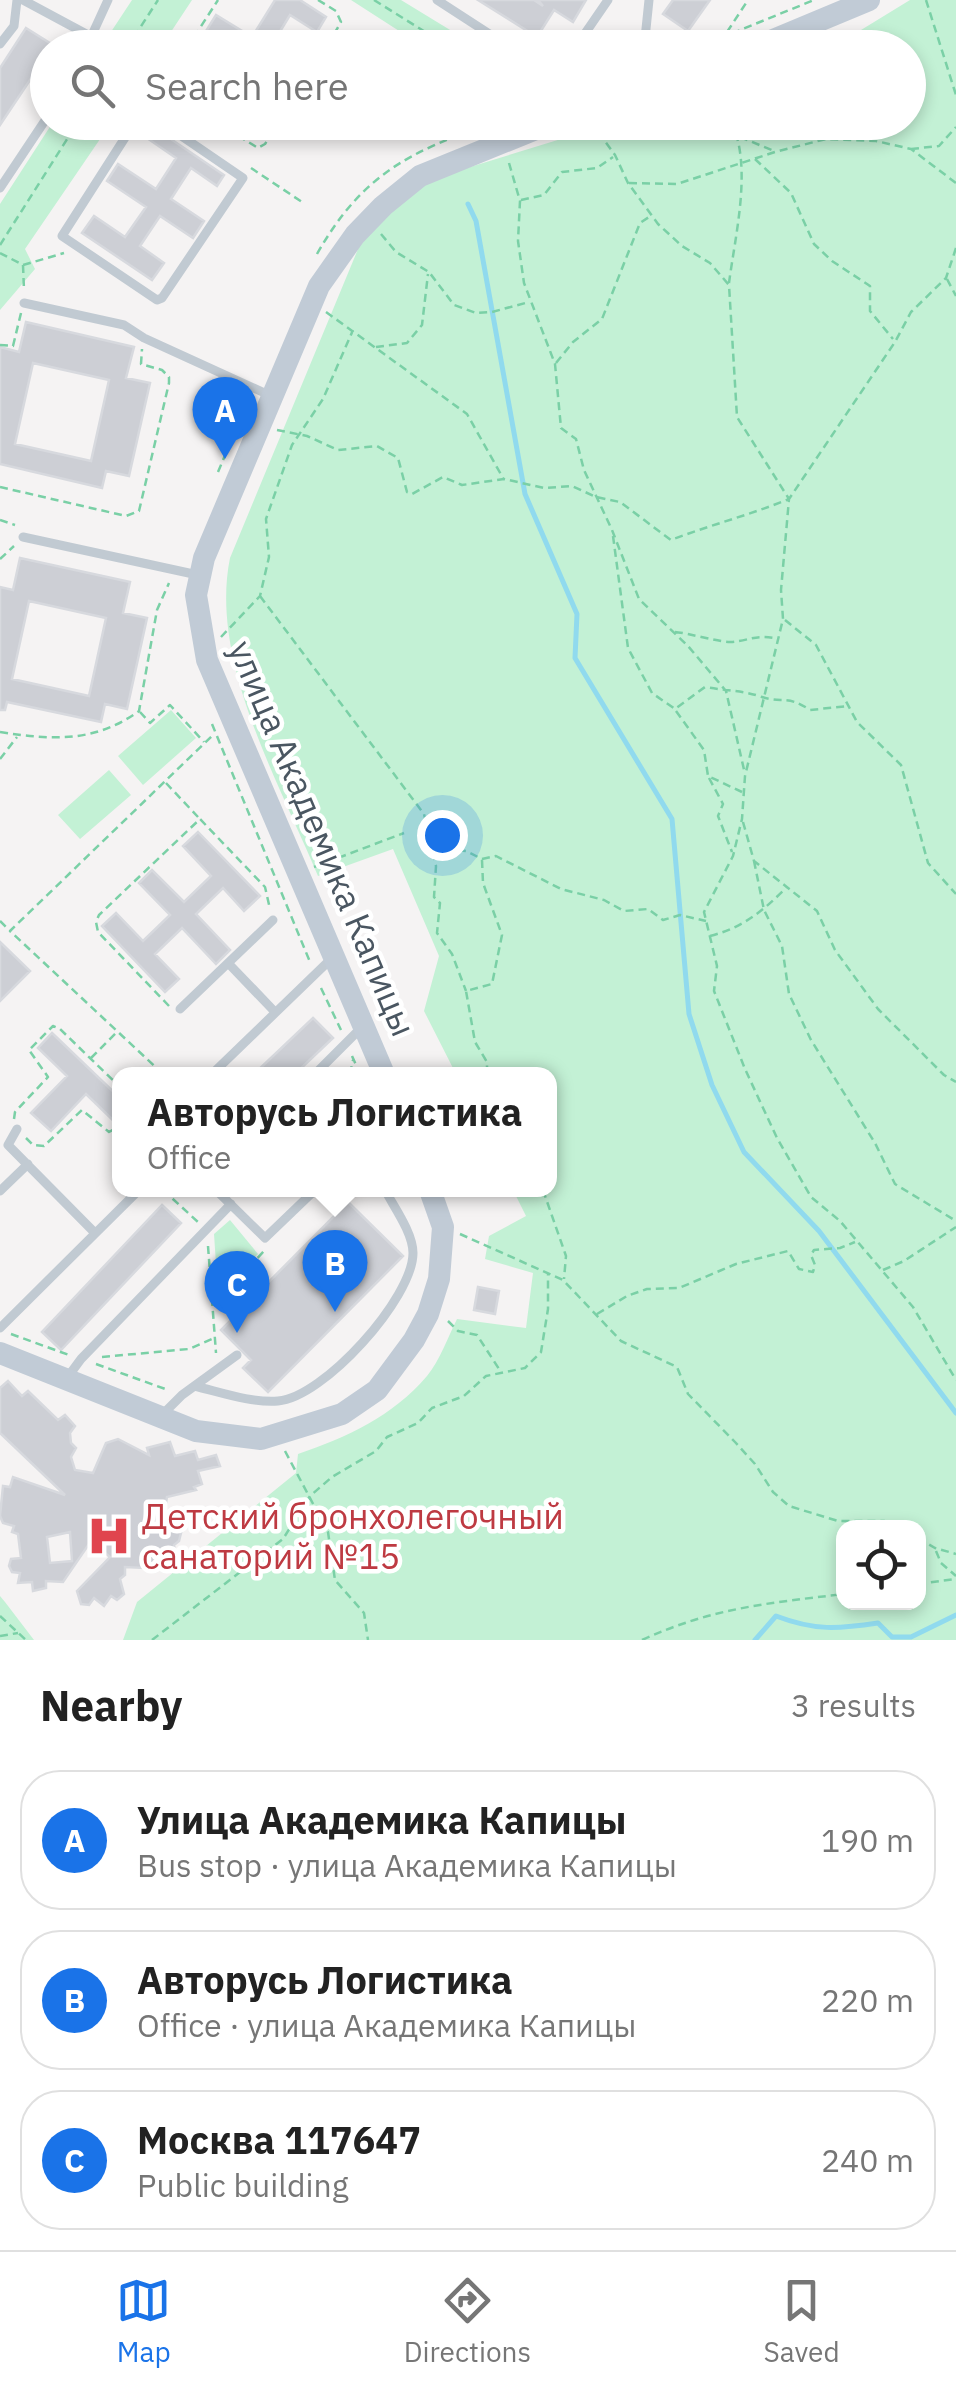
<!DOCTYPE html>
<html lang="en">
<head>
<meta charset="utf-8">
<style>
  :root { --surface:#fff; --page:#f6f6f6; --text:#222; --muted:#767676; --line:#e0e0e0; --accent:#1a73e8 }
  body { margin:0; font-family:"IBM Plex Sans",sans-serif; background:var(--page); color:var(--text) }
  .controls { position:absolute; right:30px; bottom:30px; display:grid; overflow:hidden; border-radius:20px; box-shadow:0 5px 15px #0003 }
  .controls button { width:90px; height:90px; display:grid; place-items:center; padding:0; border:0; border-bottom:2px solid var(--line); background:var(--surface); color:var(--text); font:50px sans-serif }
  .you { position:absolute; left:442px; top:835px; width:35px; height:35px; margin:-25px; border:8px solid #fff; border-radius:50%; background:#1a73e8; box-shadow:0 0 0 15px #1a73e833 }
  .badge { display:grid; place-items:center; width:65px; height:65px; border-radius:50%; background:var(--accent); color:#fff; font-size:32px; font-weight:700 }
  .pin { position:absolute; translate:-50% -82px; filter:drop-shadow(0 2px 5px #0008) }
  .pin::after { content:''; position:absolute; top:52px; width:35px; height:30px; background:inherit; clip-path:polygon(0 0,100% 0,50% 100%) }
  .popup { position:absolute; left:112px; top:1067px; width:445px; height:130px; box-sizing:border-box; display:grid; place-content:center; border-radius:20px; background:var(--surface); filter:drop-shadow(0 2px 8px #0005); font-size:32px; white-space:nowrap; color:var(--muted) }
  .popup b { font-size:38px; color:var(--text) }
  .popup::after { content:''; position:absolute; left:50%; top:100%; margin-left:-20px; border:20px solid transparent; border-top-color:var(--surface) }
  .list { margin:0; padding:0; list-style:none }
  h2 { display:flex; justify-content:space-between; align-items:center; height:130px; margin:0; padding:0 40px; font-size:42px }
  h2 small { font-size:32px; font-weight:400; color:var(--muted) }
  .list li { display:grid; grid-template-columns:65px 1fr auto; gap:30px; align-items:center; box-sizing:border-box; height:140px; margin:0 20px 20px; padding:0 20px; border:2px solid var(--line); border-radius:40px }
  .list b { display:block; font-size:38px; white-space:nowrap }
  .list p { margin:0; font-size:32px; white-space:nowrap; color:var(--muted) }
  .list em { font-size:32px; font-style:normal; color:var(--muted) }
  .icon { flex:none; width:55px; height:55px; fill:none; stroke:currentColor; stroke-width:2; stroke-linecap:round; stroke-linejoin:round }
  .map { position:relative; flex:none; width:956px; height:1640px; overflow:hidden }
  .search { position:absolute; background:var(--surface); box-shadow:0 5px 15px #0003; left:30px; right:30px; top:30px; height:110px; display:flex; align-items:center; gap:25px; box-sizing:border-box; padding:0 35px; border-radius:55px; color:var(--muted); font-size:38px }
  .sheet { height:610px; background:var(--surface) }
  nav { display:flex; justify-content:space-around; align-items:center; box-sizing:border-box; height:140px; border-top:2px solid var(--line); background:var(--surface); font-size:28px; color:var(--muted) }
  nav a { display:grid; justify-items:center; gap:5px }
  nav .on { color:var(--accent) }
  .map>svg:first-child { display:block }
</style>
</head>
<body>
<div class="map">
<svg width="956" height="1640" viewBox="0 0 956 1640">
  <rect width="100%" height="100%" fill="#f5f3f3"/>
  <!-- green -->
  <path fill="#c3f1d5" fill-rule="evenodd" d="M132,0h60l-31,47h-60z
    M351,0h50l77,47h-54z
    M910,0h46v1640h-833l14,-38 159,-129 2,-19c49,-17 94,-37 129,-78 13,-16 21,-39 30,-57l69,9 7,-55 -48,-14 4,-23 37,-20 -13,-26h37v-116h-94l-32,-63 15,-55 -46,-107 -75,27c-39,-94 -109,-215 -88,-318l133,-321 58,-55 192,-59 295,-1v-74l-93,-1 46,-17zM844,1528h74v74h-74z
    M53,122l58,1 -86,126 10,20 -35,41v-106z
    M171,710l25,28 -53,47 -25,-29z
    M109,770l22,25 -51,44 -22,-24z
    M230,1220l28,34 -40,40 -4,-60z
    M0,1596l5,6 29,38h-34z"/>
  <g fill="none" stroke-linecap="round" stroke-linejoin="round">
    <!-- stream -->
    <path stroke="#90daee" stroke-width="5" d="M468,204l8,17 49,273 52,120 -2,44 97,161 17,195 23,71 32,67 75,79 137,182
      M755,1640l21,-24c39,15 62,13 102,7l14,14h19l45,-22"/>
  </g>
  <!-- building -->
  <path fill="#cdcfd5" stroke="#d7d9de" stroke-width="2.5" fill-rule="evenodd" d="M275,0h25l26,17 -9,15 -27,-17 -20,33h-37l-27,-17 10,-16 36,22z
    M478,0h56l9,6 -5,-6h48l-13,22 -19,-12 -17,27z
    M673,0h37l-22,31 -25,-17z
    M26,28l27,17 -5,3v5l-48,72v-57z
    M153,122l3,7 68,46 -7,11 -26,-18 -20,31 33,22 -11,17 -33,-22 -20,30 24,17 -12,17 -70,-47 12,-17 31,21 21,-30 -39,-26 11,-17 38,25 20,-31 -32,-22z
    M26,322l108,25 -8,31 24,5 -21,93 -23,-5 -4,17 -102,-24v-117l19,5zM33,363l76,17 -18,81 -76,-17z
    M20,558l110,24 -7,31 24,5 -20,91 -22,-5 -4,18 -94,-20 -2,8h-5v-123l13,3zM29,601l77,17 -17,78 -77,-17z
    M198,832l62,64 -16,15 -21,-23 -27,26 34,36 -14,14 -34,-36 -27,26 24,25 -14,13 -63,-66 14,-13 27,28 27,-26 -31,-32 13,-13 32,32 27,-26 -28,-30z
    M0,942l30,29 -30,30z
    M313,1018l20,20 -38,36h-41z
    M52,1033l68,65v29l-34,-33 -35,37 -20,-18 36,-37 -29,-28z
    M348,1202l55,54 -135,136 -25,-24 8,-8 -30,-30z
    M162,1205l19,18 -120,127 -19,-18z
    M478,1287l21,4 -4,23 -21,-4z
    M8,1381l14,15 6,-5 30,29 7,-5 10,11 -5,7 1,10 5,5 -5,9 4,13 18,3 13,-30 12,-4 31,16 -2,-7 23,-6 5,14 20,-5 3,9 18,-5 4,11 -22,5 4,13 -8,3 2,3 -29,7 -4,22 6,1 -3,13 16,-4 -3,12 -5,4 2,13 -12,2 1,9 -40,-2v8l-5,4 4,15 -7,6 -6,-4 -7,10 -10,-8 -5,7 -8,-1 -4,-13 33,-34 -19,-16 -28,41 -17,-1v7l-13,3 -1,-9 -14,1 2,-10 -8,-1 -3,-6 2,-7 10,-1 -3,-24 -6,-2 2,-6 -11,-3 -3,-7 3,-30 7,1 3,-10 52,18 -65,-62v-45zM70,1532l2,29 -22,2 -3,-26z"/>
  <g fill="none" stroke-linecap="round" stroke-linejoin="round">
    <!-- path -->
    <path stroke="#7ad0a6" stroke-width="2.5" stroke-dasharray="8 5" stroke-linecap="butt" d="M318,0l18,11 5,11 -15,26
      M374,0l77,48
      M926,0l30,95
      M727,32l21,-32
      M127,48l31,-48
      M187,48l31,-48
      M696,48l118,-48
      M216,122l42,26 7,-4 14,-22
      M740,137l34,14
      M911,149l28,-3 17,-19
      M755,159l36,34 23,51 18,17 38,25v25l23,28
      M509,163l11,38 -2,40 6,42 31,81 6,64 15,11 8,31 28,60 27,69 49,47 38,45 19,83
      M251,168l51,34
      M629,183l48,1 98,-32 51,-13 50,2 35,8 45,34
      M521,200l23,-5 18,-23 35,-4 16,-11
      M381,234l15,18 33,20 25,33 22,8 16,-1 37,-10
      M0,245l78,-123
      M956,248l-10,30 -35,34 -16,30 -106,157 -8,91 2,29 -38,157 -3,43 -9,37 -29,56 13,54 -3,25 31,78 32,69 34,59 29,24 73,86 43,73
      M0,253l23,12 41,-12
      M317,254c46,-81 94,-103 178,-132
      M23,265l1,25
      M947,279l9,17
      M729,283c6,-47 24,-118 2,-161
      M326,312l141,102 36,64
      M0,345l13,1 8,-33
      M376,347l31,-4 15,-18 6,-51
      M556,363l17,-21 29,-23 38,-96 12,-8
      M277,430l30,6 31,14 39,-4 21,12 9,34 5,2 31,-17 19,8 42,-6 40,9 28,-2 24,11 24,5 51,38c39,-15 79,-25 118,-41l-52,-82 -8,-132 -19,-22 -28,-17 -24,-22 -30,-41 -13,-28 -22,-30
      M218,472l30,-71
      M0,487l126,29 13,-5 30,-128v-6l-7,-7 -21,-6 1,-15
      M0,520l15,5
      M613,536l15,112 24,45 23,16 30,-22c22,4 37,3 57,10 21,7 24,-3 48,13l38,-4
      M0,559l14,-13
      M260,596l164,218 12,52 -2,31 6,6 -3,30 15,21 14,37
      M785,620l31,25 41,77 44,43 27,98 28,31
      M675,632c13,1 48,11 56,10 22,-2 23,-8 48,-3
      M221,637l39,-41 9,-39 -3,-38 26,-74 31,-46 30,-69
      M676,711l28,39 4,26 34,16
      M140,712l10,11 20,-18 34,37
      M212,724l98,238
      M0,732c52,8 95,11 139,-21l18,-101 12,-27
      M0,759l17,-22
      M709,778l14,26 -5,12 14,36
      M166,783l32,34
      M743,822l11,39 63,50 18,39 43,59 66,66 12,7
      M432,848l34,3 16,8 14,-3 65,33 43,11 20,11 24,-2 15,11 17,-5 26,6
      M482,860l1,23 19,52 -10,49 -26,7 9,51 12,20v12
      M754,861l10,49 18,36 7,48 22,46 64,103 20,41 61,37
      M314,867l90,-34
      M0,921l9,9
      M710,936c32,-8 53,-25 76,-48
      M321,988l20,42
      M169,1006l-71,-74 -2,-10 3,-7 101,-96 65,68 5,22
      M352,1056l8,18
      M91,1058l25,-25
      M163,1074l-153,-143 204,-197
      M350,1074l3,-14
      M14,1119l1,-7 33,-35 -19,-27 24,-24 7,3 60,58
      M26,1138l7,7 11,1 38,-36 27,22 11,-6
      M163,1190l35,32
      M543,1190l23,66 -2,23
      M460,1234l103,46 58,61 56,26 11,27 47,48 20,22 18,28 16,14 49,15h46l23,7
      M208,1246l8,107
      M883,1270l21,-9 52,-34
      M213,1305l52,-55
      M597,1314l30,-18 20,-7 32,-1 57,-24 52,-13 11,18 14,3 2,-7 -4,-10 3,-5 26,-2 15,-6
      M448,1321l10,10 19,4 24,37
      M11,1334l58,21
      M102,1357l87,-8 23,-10
      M96,1364l72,26
      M285,1451l43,81 7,48 29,33 4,27
      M918,1538l17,10 21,6
      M936,1551l5,12 15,13
      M918,1584l38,-5
      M0,1616l26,24
      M0,1636l18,-3
      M152,1640l131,-101 27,-43 22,-19 44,-26 11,-14 31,-14 14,-15 32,-12 22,-20 39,-8 16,-16 7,-43v-36
      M642,1640c70,-32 126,-37 202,-46"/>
    <!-- lane -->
    <path stroke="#c1cad2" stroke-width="9" d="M23,0l67,36
      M437,0l74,48
      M0,44l14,-18 3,-26
      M86,48l22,-48
      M575,48l33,-48
      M644,48l5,-48
      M135,122l-73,114 95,64 5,-2 81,-120 -82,-56
      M0,188l48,-72
      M24,303l100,22 20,13 125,57
      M23,537l175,38
      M228,963l47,49
      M180,1009l93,-89
      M212,1074l120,-116
      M315,1074l47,-47
      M17,1129l-9,16 87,88
      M216,1190l49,48 50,-48
      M0,1191l28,-27
      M0,1328l139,-138
      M67,1378l14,-19 150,-155
      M194,1386c26,6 56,17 84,15 45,-3 135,-103 135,-148 0,-20 -19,-46 -28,-63
      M162,1415l20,-20 55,-40"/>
    <!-- secondary -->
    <path stroke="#c1cbd6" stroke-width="22" d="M754,48l115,-48
      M384,1074l-177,-414 -11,-65 8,-37 115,-272 36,-51 28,-29 37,-30 133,-54
      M0,1353l196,78 65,8 81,-25 35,-24 37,-50 14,-26 11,-35 4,-52 -13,-37"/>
  </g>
  <!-- icons -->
  <defs>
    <g id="hospital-bare" transform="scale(3.45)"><path d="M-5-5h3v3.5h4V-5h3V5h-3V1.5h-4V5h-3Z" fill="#e0444e" stroke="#fff" stroke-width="2.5" paint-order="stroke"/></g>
  </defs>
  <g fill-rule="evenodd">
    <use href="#hospital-bare" x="109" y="1536"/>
  </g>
  <g text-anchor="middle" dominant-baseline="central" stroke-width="9" stroke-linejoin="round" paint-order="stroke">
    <!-- street labels -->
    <g font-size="35" fill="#4a5661" stroke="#fff">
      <text transform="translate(323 838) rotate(67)">улица Академика Капицы</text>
    </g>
    <!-- health labels -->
    <g font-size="35" fill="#be3a42" stroke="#fff" text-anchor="start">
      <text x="142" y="1516">Детский бронхолегочный<tspan x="142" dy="40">санаторий №15</tspan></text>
    </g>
  </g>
</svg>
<div class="controls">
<button><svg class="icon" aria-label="locate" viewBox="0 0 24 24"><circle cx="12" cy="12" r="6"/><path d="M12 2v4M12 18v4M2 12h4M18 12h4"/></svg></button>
</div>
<div class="you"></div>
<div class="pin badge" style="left:225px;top:459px">A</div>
<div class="pin badge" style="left:335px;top:1312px">B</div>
<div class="popup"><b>Авторусь Логистика</b>Office</div>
<div class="pin badge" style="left:237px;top:1333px">C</div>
<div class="search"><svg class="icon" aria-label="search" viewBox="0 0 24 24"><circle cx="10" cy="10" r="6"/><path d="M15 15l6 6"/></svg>Search here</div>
</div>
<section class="sheet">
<h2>Nearby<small>3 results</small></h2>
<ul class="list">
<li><span class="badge">A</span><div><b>Улица Академика Капицы</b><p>Bus stop · улица Академика Капицы</p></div><em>190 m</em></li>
<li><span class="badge">B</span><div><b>Авторусь Логистика</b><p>Office · улица Академика Капицы</p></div><em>220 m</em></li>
<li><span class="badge">C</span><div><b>Москва 117647</b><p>Public building</p></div><em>240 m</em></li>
</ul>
</section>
<nav>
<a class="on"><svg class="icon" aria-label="map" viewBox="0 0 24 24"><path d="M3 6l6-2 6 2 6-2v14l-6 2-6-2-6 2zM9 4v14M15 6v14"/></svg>Map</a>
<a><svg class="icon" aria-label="directions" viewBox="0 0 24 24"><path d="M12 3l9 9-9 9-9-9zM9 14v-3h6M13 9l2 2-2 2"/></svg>Directions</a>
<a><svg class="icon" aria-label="saved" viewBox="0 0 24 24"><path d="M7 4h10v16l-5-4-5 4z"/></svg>Saved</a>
</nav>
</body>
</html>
